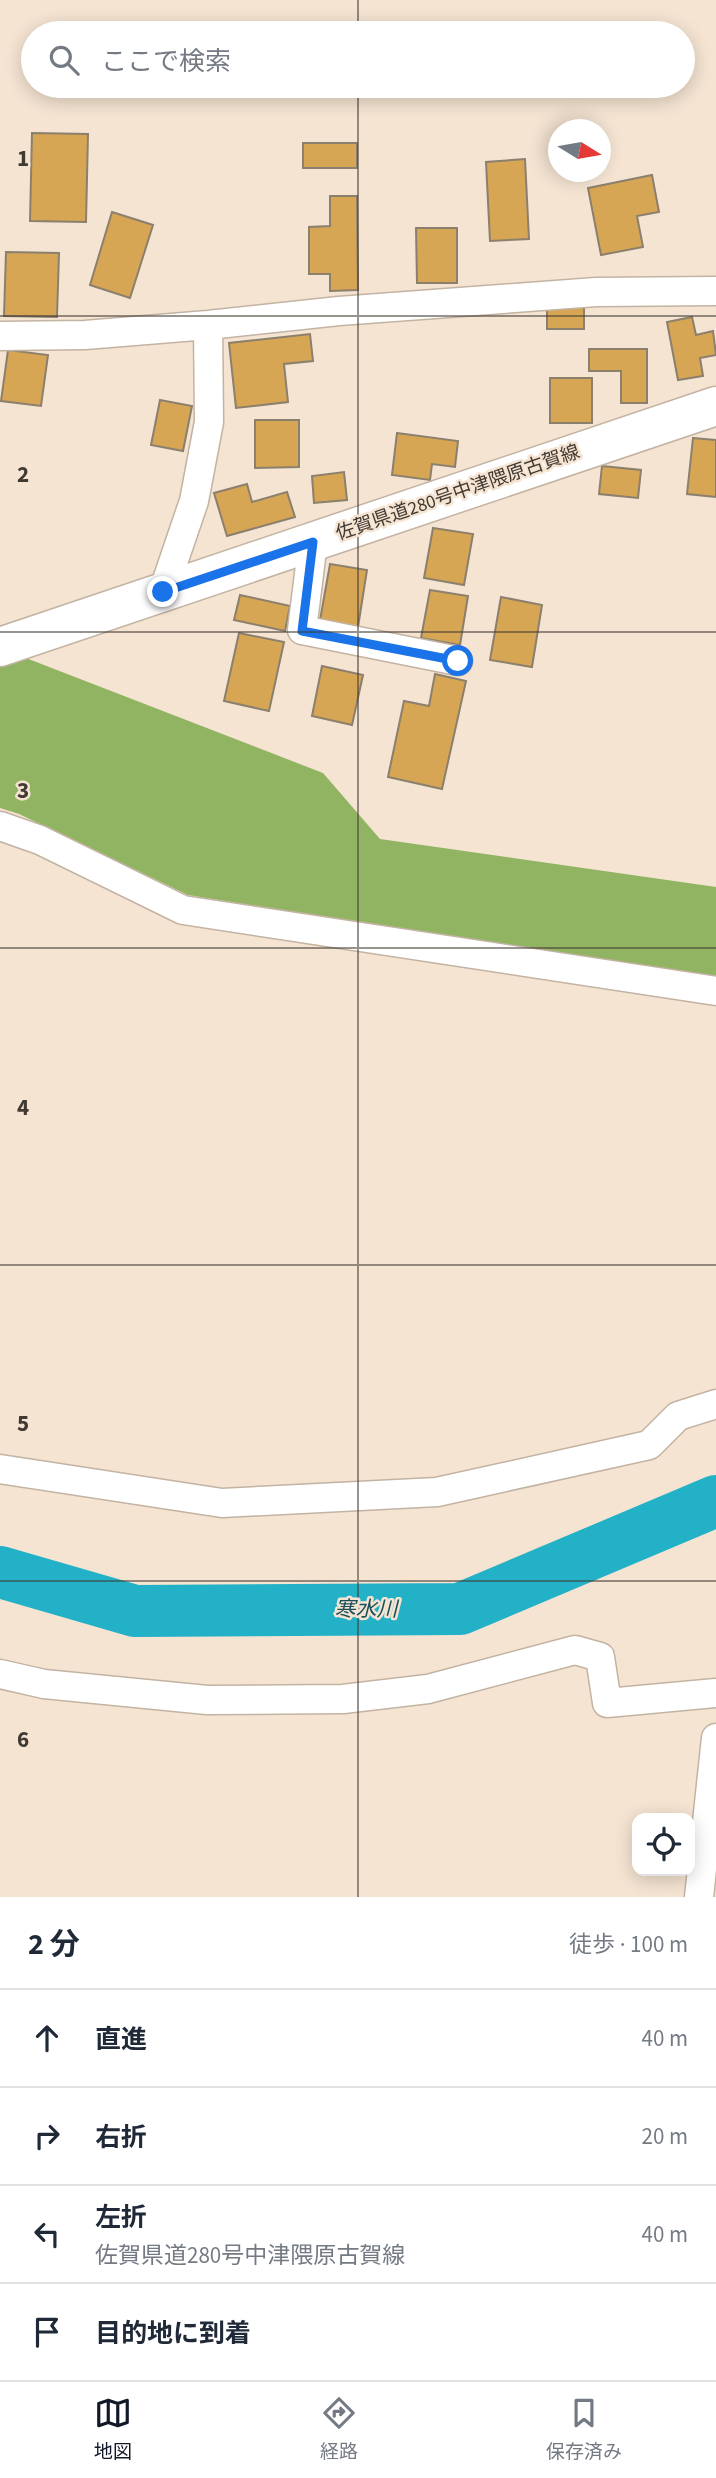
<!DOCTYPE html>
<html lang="ja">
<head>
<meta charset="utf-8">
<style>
  :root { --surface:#fff; --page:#f2f2f3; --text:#1f2937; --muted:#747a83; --line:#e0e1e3; --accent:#111827 }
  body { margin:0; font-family:"Source Sans 3","Noto Sans JP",sans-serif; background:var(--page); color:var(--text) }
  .controls { position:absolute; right:21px; bottom:21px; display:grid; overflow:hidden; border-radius:14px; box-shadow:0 4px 18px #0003 }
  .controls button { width:63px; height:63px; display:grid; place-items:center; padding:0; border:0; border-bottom:2px solid var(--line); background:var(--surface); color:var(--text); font:35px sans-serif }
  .compass { position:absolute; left:548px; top:119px; width:63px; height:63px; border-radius:50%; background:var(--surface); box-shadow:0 4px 18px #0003; rotate:101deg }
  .stop { position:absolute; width:21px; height:21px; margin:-16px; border:5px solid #1a73e8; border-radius:50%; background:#fff }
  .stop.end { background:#1a73e8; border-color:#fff; box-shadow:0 2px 7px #0008 }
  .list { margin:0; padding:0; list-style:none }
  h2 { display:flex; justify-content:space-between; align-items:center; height:91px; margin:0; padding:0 28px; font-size:30px }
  h2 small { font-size:23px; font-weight:400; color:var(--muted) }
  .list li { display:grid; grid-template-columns:46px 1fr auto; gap:21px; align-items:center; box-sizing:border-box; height:98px; padding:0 28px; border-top:2px solid var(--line) }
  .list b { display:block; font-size:26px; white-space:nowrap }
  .list p { margin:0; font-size:23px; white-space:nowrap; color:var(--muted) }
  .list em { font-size:23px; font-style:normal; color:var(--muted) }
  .icon { flex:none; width:38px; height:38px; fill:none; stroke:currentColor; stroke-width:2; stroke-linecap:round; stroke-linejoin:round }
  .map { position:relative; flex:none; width:716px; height:1897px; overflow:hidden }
  .search { position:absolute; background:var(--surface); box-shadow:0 4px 18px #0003; left:21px; right:21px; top:21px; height:77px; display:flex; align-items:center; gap:18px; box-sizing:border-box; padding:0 24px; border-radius:38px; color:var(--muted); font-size:26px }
  .sheet { height:483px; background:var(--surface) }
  nav { display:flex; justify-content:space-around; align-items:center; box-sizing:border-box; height:98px; border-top:2px solid var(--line); background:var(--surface); font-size:19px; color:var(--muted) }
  nav a { display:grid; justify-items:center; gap:4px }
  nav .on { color:var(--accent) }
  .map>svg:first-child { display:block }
</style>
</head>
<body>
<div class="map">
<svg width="716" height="1897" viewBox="0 0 716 1897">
  <rect width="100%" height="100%" fill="#f5e4d2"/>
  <!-- forest -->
  <path fill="#91b462" d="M0,648l323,125 57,66 336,48v93l-528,-85 -169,-81 -19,-6z"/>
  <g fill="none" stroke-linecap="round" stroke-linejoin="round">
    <!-- river -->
    <path stroke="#22b1c7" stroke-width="52" d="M0,1572l135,39 325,-2 256,-108"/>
  </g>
  <!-- building -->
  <path fill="#d7a654" stroke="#8b7f6d" stroke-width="2" d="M32,133l56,1 -2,88 -56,-1z
    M303,143h54v25h-54z
    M525,159l4,80 -39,2 -4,-79z
    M652,175l7,37 -22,4 6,31 -42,8 -13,-67z
    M330,196h27l1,94 -28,1v-17h-21v-47l21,-1z
    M112,212l41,13 -23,73 -40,-13z
    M416,228h41v55h-40z
    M6,252l53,1 -2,64 -53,-1z
    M584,306v23h-37v-22z
    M692,317l4,18 17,-4 3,24 -16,3 3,18 -25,4 -11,-58z
    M310,334l3,27 -29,3 4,38 -52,6 -7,-65z
    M589,349h58v54h-26v-32h-32z
    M8,350l40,5 -7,51 -40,-5z
    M550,378h42v45h-42z
    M160,400l32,6 -9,45 -32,-6z
    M255,420h44v47l-44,1z
    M397,433l61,8 -3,26 -23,-3 -2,16 -38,-5z
    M693,438l23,2v57l-29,-3z
    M602,466l39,4 -3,28 -39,-4z
    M344,472l3,28 -33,3 -2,-27z
    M247,484l5,18 35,-10 8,25 -68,19 -13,-43z
    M433,528l40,6 -9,51 -40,-7z
    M330,564l37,6 -9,57 -38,-7z
    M430,590l38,6 -8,49 -39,-7z
    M240,595l50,11 -5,25 -51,-11z
    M501,597l41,8 -10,62 -42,-7z
    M239,633l45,9 -15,69 -45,-10z
    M322,666l41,9 -11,50 -40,-9z
    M435,674l31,7 -24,108 -54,-12 16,-76 25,5z"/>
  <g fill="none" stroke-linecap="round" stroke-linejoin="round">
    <!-- minor casing -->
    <g stroke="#c3b3a2" stroke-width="31">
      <path id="minor" d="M0,336l85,-1 123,-10 131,-14 257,-19 120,-1
        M313,542l-11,88 156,31
        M163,592l31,-91 15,-79 -1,-97
        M0,826l40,14 143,70 533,81
        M0,1469l222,34 215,-11 212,-47 29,-29 38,-12
        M0,1674l44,10 163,16 136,-1 85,-10 147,-39 25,7 7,46 109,-10
        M699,1897l17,-159"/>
    </g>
    <!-- secondary casing -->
    <g stroke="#c3b3a2" stroke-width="41">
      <path id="secondary" d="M0,647l716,-241"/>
    </g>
    <!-- minor -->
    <use href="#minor" stroke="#fff" stroke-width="28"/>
    <!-- secondary -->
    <use href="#secondary" stroke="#fff" stroke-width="38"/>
  </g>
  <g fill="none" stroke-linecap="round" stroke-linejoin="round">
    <!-- route -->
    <path stroke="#1a73e8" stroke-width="9" d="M163,592l150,-50 -11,89 156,30"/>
  </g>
  <!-- grid -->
  <path fill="none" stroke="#413a33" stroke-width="2" stroke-opacity="0.55" d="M358,0v33M358,86v1811M0,316h716M0,632h716M0,948h716M0,1265h716M0,1581h716"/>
  <g text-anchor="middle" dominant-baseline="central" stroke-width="5" stroke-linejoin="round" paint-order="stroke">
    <!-- street labels -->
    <g font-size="19" fill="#413a33" stroke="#f5e4d2">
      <text transform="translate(458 493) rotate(-19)">佐賀県道280号中津隈原古賀線</text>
    </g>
    <!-- water labels -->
    <g font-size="21" font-style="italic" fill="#195059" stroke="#f5e4d2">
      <text x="366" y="1609">寒水川</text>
    </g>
  </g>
  <g font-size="23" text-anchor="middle" font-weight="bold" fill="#413a33" stroke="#f5e4d2" stroke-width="5" stroke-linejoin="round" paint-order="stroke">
    <text x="23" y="166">1</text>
    <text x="23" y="482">2</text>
    <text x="23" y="798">3</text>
    <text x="23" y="1115">4</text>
    <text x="23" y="1431">5</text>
    <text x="23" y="1747">6</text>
  </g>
</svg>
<div class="controls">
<button><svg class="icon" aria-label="locate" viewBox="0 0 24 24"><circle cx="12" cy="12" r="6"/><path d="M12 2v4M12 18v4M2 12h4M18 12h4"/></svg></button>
</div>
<svg class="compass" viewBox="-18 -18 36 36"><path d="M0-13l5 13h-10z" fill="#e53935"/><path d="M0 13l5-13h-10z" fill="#747a83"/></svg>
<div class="stop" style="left:458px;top:661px"></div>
<div class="stop end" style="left:163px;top:592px"></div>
<div class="search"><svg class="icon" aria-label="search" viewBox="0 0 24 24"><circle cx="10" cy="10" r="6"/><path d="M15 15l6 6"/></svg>ここで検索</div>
</div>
<section class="sheet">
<h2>2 分<small>徒歩 · 100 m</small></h2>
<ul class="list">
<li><svg class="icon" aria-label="ahead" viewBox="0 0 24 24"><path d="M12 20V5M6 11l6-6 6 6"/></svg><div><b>直進</b></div><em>40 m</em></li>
<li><svg class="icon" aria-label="right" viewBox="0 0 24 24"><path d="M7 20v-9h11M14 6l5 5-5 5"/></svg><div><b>右折</b></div><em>20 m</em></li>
<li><svg class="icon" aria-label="left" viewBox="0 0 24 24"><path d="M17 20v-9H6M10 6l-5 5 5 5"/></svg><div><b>左折</b><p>佐賀県道280号中津隈原古賀線</p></div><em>40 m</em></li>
<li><svg class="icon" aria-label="arrive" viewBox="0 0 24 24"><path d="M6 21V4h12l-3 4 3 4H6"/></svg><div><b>目的地に到着</b></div></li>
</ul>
</section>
<nav>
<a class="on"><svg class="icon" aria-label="map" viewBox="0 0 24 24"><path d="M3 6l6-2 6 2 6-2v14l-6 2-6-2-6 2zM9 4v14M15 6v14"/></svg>地図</a>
<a><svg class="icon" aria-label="directions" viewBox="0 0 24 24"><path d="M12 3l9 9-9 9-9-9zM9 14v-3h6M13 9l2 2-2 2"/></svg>経路</a>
<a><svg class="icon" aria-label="saved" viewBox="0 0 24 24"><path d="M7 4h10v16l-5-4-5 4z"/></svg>保存済み</a>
</nav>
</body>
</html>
